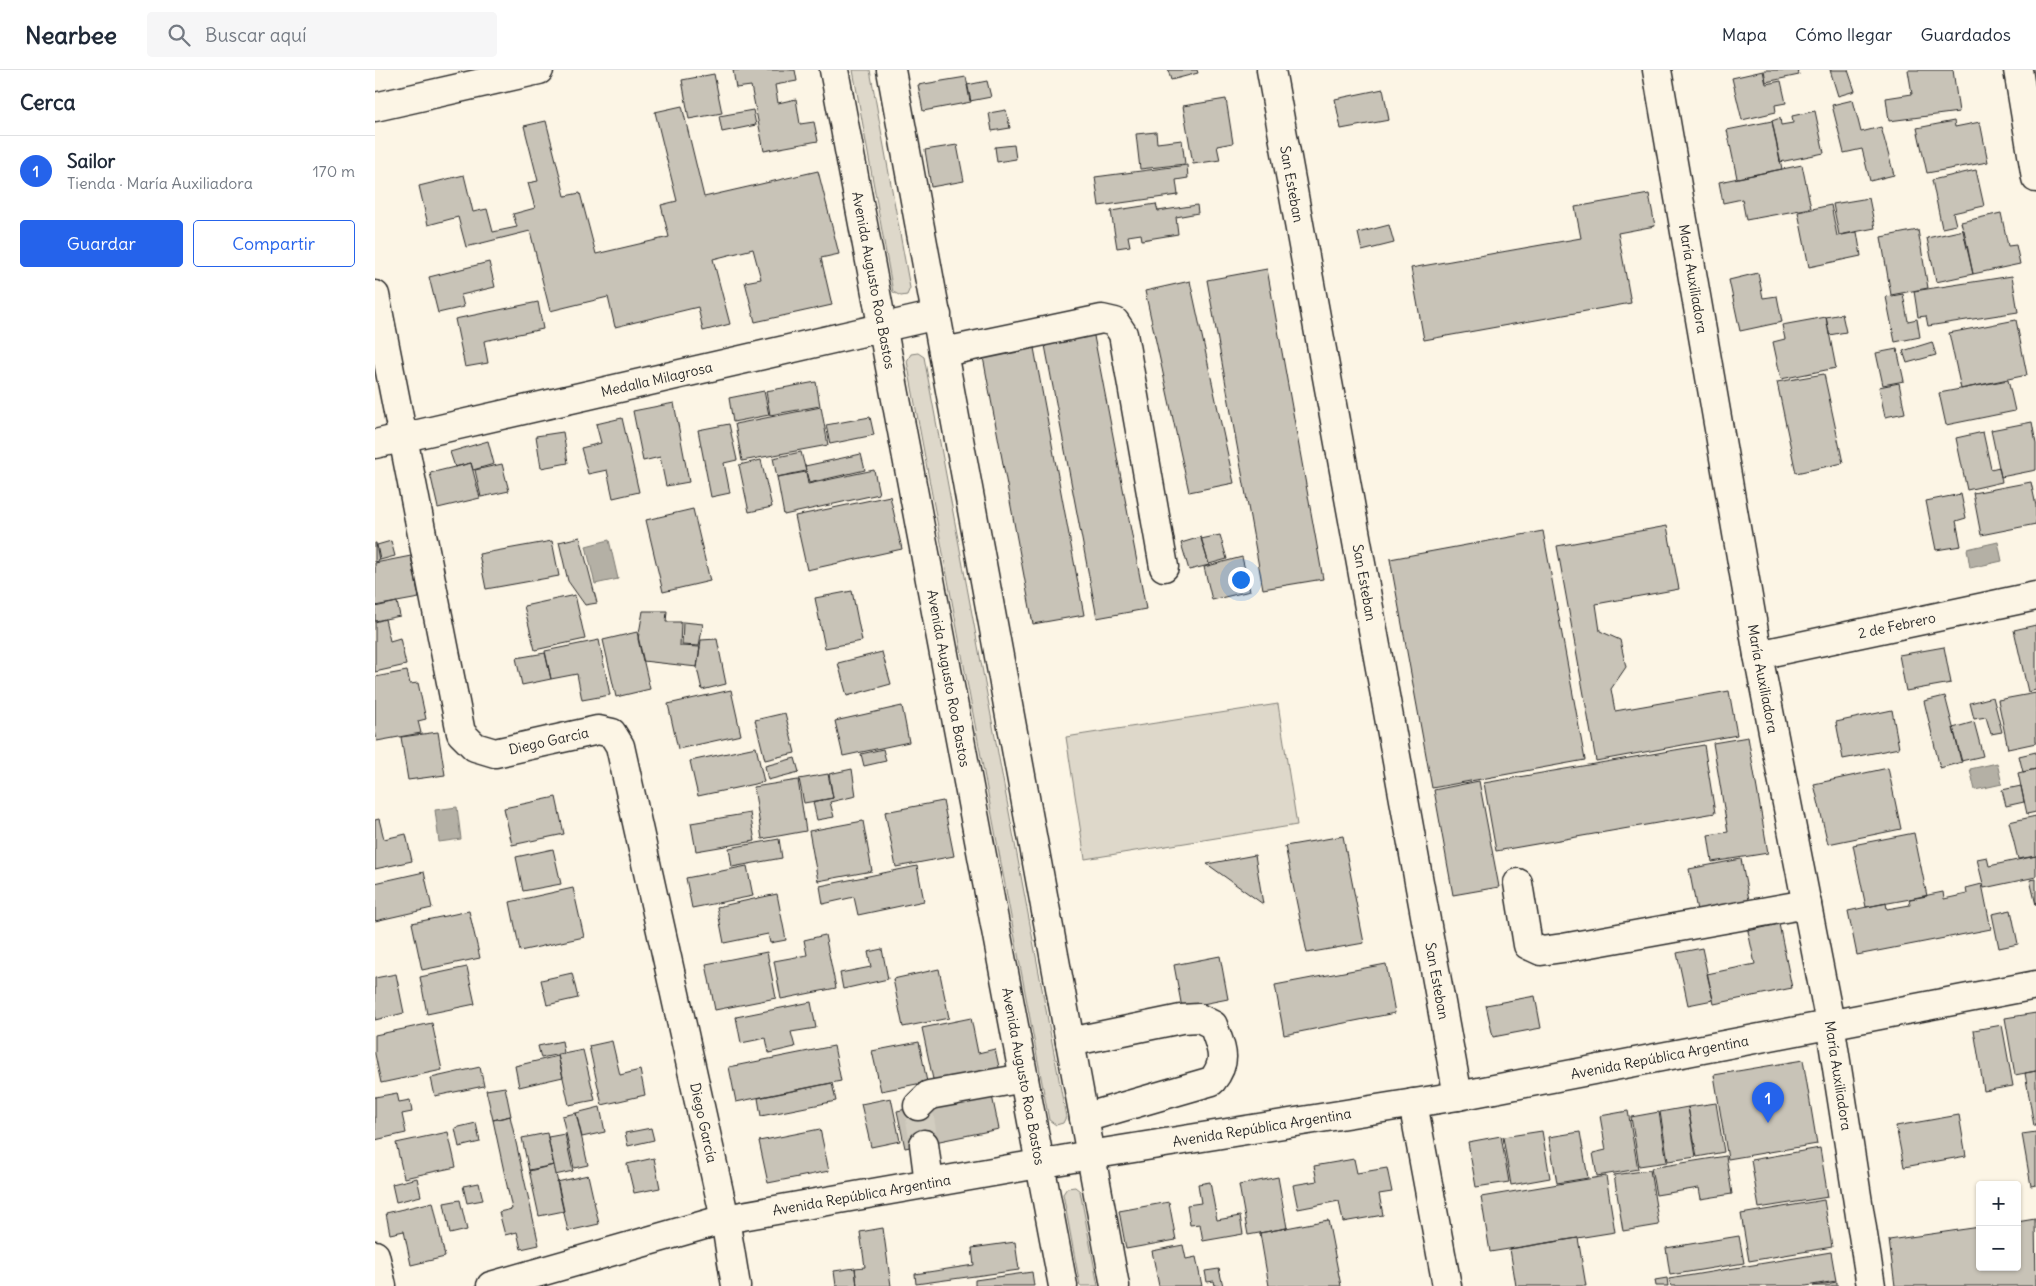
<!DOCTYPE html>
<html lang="es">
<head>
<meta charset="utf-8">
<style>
  :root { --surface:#fff; --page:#f6f6f7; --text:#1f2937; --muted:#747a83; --line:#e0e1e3; --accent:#2563eb }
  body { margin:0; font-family:Delius,sans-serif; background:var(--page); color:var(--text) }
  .controls { position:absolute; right:15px; bottom:15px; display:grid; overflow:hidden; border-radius:5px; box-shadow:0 1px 4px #0004 }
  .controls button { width:45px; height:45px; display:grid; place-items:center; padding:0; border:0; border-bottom:1px solid var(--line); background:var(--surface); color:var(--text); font:25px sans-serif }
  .you { position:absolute; left:865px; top:509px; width:18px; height:18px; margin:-12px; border:4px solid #fff; border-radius:50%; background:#1a73e8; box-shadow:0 0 0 8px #1a73e833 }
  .badge { display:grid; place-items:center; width:32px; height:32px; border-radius:50%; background:var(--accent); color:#fff; font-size:16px; font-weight:700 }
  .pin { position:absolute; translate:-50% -41px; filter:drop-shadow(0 1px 2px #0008) }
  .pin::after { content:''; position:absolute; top:26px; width:18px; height:15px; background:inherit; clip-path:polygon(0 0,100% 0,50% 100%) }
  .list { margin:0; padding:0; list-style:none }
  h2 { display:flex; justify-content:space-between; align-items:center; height:65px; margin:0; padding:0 20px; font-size:21px }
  h2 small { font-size:16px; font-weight:400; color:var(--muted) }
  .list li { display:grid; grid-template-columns:32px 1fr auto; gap:15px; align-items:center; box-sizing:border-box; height:70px; padding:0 20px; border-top:1px solid var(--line) }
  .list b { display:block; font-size:19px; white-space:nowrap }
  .list p { margin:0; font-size:16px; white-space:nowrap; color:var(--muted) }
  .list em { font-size:16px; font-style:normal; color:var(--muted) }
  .actions { display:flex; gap:10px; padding:15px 20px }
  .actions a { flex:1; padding:11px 0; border:1px solid var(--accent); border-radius:5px; text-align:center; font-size:18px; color:var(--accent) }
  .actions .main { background:var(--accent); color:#fff }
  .icon { flex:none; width:28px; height:28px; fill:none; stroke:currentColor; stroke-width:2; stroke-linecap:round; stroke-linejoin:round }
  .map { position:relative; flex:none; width:1661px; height:1216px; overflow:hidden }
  header { display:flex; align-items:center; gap:30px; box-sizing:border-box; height:70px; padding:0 25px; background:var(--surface); border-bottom:1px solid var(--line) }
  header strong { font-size:24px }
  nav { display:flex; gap:28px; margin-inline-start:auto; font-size:18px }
  .search { width:350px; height:45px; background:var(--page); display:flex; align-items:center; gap:12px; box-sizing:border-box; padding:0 18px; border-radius:5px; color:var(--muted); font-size:19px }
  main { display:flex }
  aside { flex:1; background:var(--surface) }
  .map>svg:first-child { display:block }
</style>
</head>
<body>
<header>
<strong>Nearbee</strong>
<div class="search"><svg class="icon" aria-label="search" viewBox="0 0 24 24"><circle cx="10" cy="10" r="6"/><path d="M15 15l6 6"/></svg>Buscar aquí</div>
<nav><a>Mapa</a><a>Cómo llegar</a><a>Guardados</a></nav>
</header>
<main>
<aside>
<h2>Cerca<small></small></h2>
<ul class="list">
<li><span class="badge">1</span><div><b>Sailor</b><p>Tienda · María Auxiliadora</p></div><em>170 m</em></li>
</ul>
<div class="actions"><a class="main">Guardar</a><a>Compartir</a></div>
</aside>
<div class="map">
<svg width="1661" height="1216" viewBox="0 0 1661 1216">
  <rect width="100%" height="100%" fill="#fcf5e5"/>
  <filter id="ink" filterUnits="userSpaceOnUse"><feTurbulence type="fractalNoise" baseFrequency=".02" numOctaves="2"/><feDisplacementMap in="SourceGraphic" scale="10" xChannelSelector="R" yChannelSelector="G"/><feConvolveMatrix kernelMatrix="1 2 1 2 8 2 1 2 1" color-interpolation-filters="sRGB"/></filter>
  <g filter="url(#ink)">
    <!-- green -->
    <path fill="#ded8ca" stroke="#84827a" d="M478,0h17l40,218 -3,7 -6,1 -8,-4z
      M543,283l6,4 142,760 -3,6 -7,2 -7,-5 -142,-759 4,-7z
      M903,634l19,121 -212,34 -19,-122z
      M700,1117l5,4 18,95h-18l-17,-92 4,-6z"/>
    <!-- water -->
    <path fill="#b4b0a5" stroke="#7d7b74" d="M234,470l9,39 -23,5 -9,-38z
      M1623,472l4,19 -32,7 -3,-19z
      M1622,693l5,21 -27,6 -5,-21z
      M82,737l4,32 -22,3 -4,-32z"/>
    <!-- building -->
    <path fill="#c8c3b7" stroke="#2b2b2b" d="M358,0h62l2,11 -22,4 3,18 18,-4 4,25 14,-2 4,19 -54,10 -13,-65 -15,2z
      M793,0h29l1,3 -27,7z
      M1389,0h34l1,5 -33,7z
      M1455,0h18l7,21 -17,5z
      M1533,0h45l6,42 -70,9 -3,-23 26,-4z
      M1388,1l3,13 15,-3 5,22 -11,2 1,7 -34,8 -10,-42z
      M339,4l8,39 -33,6 -7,-39z
      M591,7l5,25 -48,9 -5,-26z
      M612,11l4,16 -21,4 -3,-16z
      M1008,19l6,31 -48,9 -6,-30z
      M851,29l7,44 -16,3 3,14 -27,4 -10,-58z
      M1478,30l8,32 20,-5 13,48 -24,6 -8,-32 -18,4 -12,-48z
      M307,36l22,91 114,-26 21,83 -18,4 11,47 -77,17 -10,-40 16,-3 -8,-30 -40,10 17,65 -27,7 -5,-24 -83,20 -7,-30 -58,14 -20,-80 -64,16 -8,-30 -30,8 -9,-39 45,-11 9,37 14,-3 6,23 24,-5 -4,-13 22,-6 -7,-25 10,-2 -14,-55 22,-5 19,75 15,-3 16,61 73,-17 -8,-32 16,-4 -22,-89z
      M378,40l3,15 -34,7 -3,-16z
      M631,40l4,18 -18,3 -3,-18z
      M1440,41l9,42 -44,9 -8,-41 8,-3 1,7 12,-2 -1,-7z
      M1397,51l10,48 -45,9 -10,-48z
      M1579,51l1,6 25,-5 8,40 -61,11 -10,-45z
      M781,62l1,11 25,-3 3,24 -45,5 -4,-35z
      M582,75l7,36 -33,6 -6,-37z
      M639,75l2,14 -19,3 -2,-15z
      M812,95l1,13 -12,2 2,15 -79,11 -4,-29z
      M1427,95l9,43 -65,12 -4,-21 -19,4 -4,-21z
      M1601,100l8,36 -31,7 3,12 -14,3 -10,-48z
      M1274,124l6,32 -37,7 13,70 -207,37 -13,-72 170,-30 -6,-31z
      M1494,128l6,30 -36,7 -6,-31z
      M781,134l2,7 39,-6 1,8 -22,4 2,17 -36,6 -1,-6 -13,2 2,10 -13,2 -6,-37z
      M1456,135l6,31 20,-4 4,24 -52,11 -11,-55z
      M1626,143l7,33 8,-1 4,19 -47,10 -12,-52z
      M1014,155l5,18 -32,8 -4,-18z
      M1543,160l10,58 -37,7 -10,-58z
      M1589,160l9,44 -37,8 -9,-44z
      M114,192l6,25 -34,8 3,12 -26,6 -9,-36z
      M892,199l56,310 -60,10 -56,-309z
      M1383,203l5,25 14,-2 5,26 -42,9 -11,-51z
      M1637,206l6,36 -90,14 -2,-10 -8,1 -4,-26z
      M815,211l44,202 -45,9 -44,-201z
      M1528,224l5,27 9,-2 3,18 -25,5 -9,-45z
      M163,232l5,27 -59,12 4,22 -23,4 -10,-48z
      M1467,244l4,18 -17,3 -3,-18z
      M1451,247l10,51 -55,11 -8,-37 12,-3 -3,-14z
      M1641,250l11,55 -66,14 -12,-56z
      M718,261l53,278 -49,9 -53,-278z
      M1557,272l4,13 -29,8 -4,-12z
      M659,278l50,267 -51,9 -50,-267z
      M1522,279l7,32 -21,4 -7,-32z
      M1449,304l19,89 -47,10 -19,-91z
      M1633,310l7,31 -69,14 -7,-32z
      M441,312l4,24 -50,9 -4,-24z
      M1524,313l6,30 -20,4 -6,-30z
      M389,321l5,24 -36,7 -4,-24z
      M299,333l15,79 -23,4 -6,-29 -17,4 -10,-50z
      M446,337l7,38 -86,16 -7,-37z
      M495,347l4,18 -44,9 -4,-19z
      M247,348l17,74 -26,6 -6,-28 -19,4 -7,-26 20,-5 -5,-19z
      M1657,352l4,22v26l-35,7 -10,-47z
      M354,354l8,36 -13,3 6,30 -19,4 -13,-67z
      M188,362l5,31 -27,5 -5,-32z
      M1608,362l8,37 8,-2 3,15 -35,8 -11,-52z
      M113,371l6,23 -21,6 -2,-7 -16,4 -5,-15z
      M426,382l5,19 -29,6 -4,-19z
      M486,384l4,16 -56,13 -4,-17z
      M386,390l11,47 -23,5 -10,-47z
      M96,393l9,35 -42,10 -8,-35z
      M127,394l7,27 -28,6 -6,-27z
      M499,400l5,24 -95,21 -7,-38 29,-5 2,12z
      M1656,412l5,24v18l-55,11 -8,-42z
      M1586,424l5,24 -10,3 5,25 -25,4 -10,-49z
      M515,426l12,53 -95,21 -12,-54z
      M318,439l17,72 -47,11 -17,-72z
      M1292,456l12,63 -83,15 4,27 20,9 6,27 -15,22 4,22 114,-20 8,44 -141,26 -39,-215z
      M1168,461l42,229 -153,28 -42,-229z
      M845,465l7,24 -18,5 -8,-25z
      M205,467l17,66 -12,2 -17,-24 -9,-39z
      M826,467l8,28 -20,5 -8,-27z
      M16,471l4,15 -15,4 -3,-15z
      M177,471l7,35 -73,13 -7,-35z
      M1,473l3,18 -4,1v-19z
      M36,486l8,42 -44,8v-43z
      M867,487l8,34 -38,9 -8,-33z
      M477,521l10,50 -37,7 -10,-50z
      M200,525l10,44 -50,11 -11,-44z
      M22,532l3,14 -25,5v-14z
      M268,541h24l-1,11h15l-1,24 20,1 -3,20 -54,-6 -5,-22z
      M10,549l5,22 10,-3 6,27 -31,7v-50z
      M308,552l20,2 -4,22 -17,-1z
      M1661,555v65l-8,2 -14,-62z
      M262,562l13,57 -34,8 -13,-57z
      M342,569l9,45 -24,6 -5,-22 4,-28z
      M224,570l11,55 -28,5 -5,-26 -26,5 -6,-28z
      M1569,577l7,36 -45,8 -7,-36z
      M507,582l9,32 -44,12 -9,-33z
      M170,583l6,26 -29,6 -6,-27z
      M32,601l3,13 8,-1 8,36 -8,2 3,12 -44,8 -2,-12v-52z
      M356,620l10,45 -63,14 -10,-45z
      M1661,623v50l-28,6 -10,-49z
      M1570,626l17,66 -22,6 -16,-67z
      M1618,627l9,35 -11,2 -5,-17 -12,2 -4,-16z
      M527,636l7,36 -66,14 -8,-35z
      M1517,640l7,38 -56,11 -7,-37z
      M410,643l10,40 -30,7 -10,-40z
      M1599,652l9,34 -22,5 -8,-33z
      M63,662l7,43 -37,5 -7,-43z
      M1373,667l20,116 -56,9 -4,-27 20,-3 -15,-89z
      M1329,675l11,68 -219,38 -12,-68z
      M381,677l8,35 -66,14 -8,-35z
      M508,679l3,12 -22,5 -3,-12z
      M1661,682v17l-13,3 -4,-16z
      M420,688l4,14 -31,8 -3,-14z
      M1513,698l13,61 -73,15 -14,-60z
      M477,699l4,27 -26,6 4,15 -17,3 -4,-18 20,-4 -4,-24z
      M1661,699v43l-9,2 -9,-41z
      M453,704l5,24 -29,5 -5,-24z
      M423,710l8,51 -44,8 -8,-52z
      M1104,711l20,106 -46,8 -19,-105z
      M1646,716l3,16 -18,4 -4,-16z
      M181,727l8,37 -52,11 -8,-37z
      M568,731l11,55 -58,11 -11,-55z
      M375,743l5,28 -59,10 -5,-28z
      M1661,746v40l-18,3 -9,-37z
      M4,749l5,20 22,-5 6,27 -37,8v-49z
      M488,751l9,50 -54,10 -9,-50z
      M1539,763l13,63 -61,11 -13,-62z
      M968,766l21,107 -57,10 -22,-107z
      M404,769l3,19 -50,9 -3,-19z
      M178,779l8,35 -38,7 -7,-34z
      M880,785l8,49 -56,-40z
      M1661,786v21l-52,11 -7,-29 10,-2 2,9z
      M1366,789l10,51 -52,11 -10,-52z
      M372,796l6,30 -61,12 -6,-30z
      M542,796l7,35 -66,14 -4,-18 -31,7 -3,-18z
      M49,802l8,36 -57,13v-38z
      M1661,809v26l-6,-25z
      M1607,814l9,45 -134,26 -9,-44 38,-8 1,6 23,-4 -1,-6 34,-7 1,7 23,-5 -1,-6z
      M198,818l11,49 -64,14 -10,-49z
      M402,824l9,46 -16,3 -2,-9 -44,9 -7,-36z
      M1636,840l7,34 -19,4 -7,-34z
      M94,841l11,47 -58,12 -10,-47z
      M1404,854l13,64 -78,16 -7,-30 48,-10 -7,-33z
      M450,865l11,53 -55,11 -7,-38 33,-6 -3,-15z
      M1327,878l11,52 -25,5 -11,-52z
      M507,879l6,30 -45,10 -3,-16 31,-6 -3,-15z
      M392,882l9,46 -61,12 -9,-46z
      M845,886l8,43 -46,9 -8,-43z
      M1011,894l9,49 -111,22 -9,-50z
      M92,897l8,37 -48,10 -7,-37z
      M564,899l10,49 -46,9 -10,-48z
      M197,903l6,25 -31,7 -6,-25z
      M21,904l8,39 -29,7v-42z
      M1160,926l6,32 -48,9 -7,-32z
      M436,932l5,26 -25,4 4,15 -26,6 -3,-15 -25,5 -5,-26z
      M1661,943v58l-21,4 -10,-57z
      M596,948l7,35 17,-4 5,22 -66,13 -12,-56z
      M57,953l10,47 -61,13 -6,-29v-19z
      M1627,955l11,61 -29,5 -10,-61z
      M187,971l2,12 -23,5 -3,-12z
      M237,971l8,34 20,-5 5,25 -43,10 -13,-59z
      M544,972l8,40 -46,9 -9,-40z
      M459,976l7,35 -105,21 -7,-35z
      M208,980l12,50 -26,5 -11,-50z
      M183,986l5,21 -44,10 -4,-21z
      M1428,990l14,84 -89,15 -14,-84z
      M105,997l4,19 -49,10 -4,-18z
      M1661,1001v55h-2l-9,-53z
      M457,1013l4,18 -75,15 -3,-18z
      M130,1017l6,29 -18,4 -7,-30z
      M616,1021l8,38 -94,19 -8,-37z
      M22,1023l2,9 11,-2 2,12 -10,2 4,19 -31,7v-43z
      M516,1028l9,43 -29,6 -10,-43z
      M1341,1033l8,49 -27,5 -9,-50z
      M225,1037l5,25 -23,5 -6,-24z
      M1313,1037l8,50 -28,4 -8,-49z
      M1253,1041l10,58 -41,7 -4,-23 13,-3 -6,-34z
      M1284,1042l8,50 -28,4 -8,-49z
      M201,1043l12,52 -14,3 -12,-52z
      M1584,1045l7,41 -62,11 -8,-41z
      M135,1046l29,129 -18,4 -4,-17 -12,3 -6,-23 13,-3 -19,-89z
      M101,1053l4,19 -21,5 -4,-19z
      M276,1058l3,12 -26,6 -3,-13z
      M445,1059l9,42 -61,12 -9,-42z
      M1167,1061l8,47 -39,7 -8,-48z
      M73,1062l8,35 -52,11 -8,-35z
      M1205,1062l8,46 -31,5 -8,-46z
      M1661,1062v53l-5,1 -9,-52z
      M172,1063l7,32 -25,6 -7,-33z
      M190,1064l8,37 -18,4 -7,-38z
      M1126,1066l8,46 -33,5 -8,-45z
      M1445,1078l8,49 -69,11 -8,-48z
      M1351,1086l6,38 -31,5 -2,-11 -43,7 -5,-27z
      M279,1088l6,30 -26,5 -7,-29z
      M979,1089l3,14 30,-5 5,24 -13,2 4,21 -40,7 -4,-21 -41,8 -5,-24 24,-4 -3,-15z
      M179,1095l10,46 -25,5 -10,-46z
      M1275,1100l9,55 -36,6 -9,-56z
      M213,1105l11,49 -31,7 -11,-49z
      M1231,1106l9,56 -125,20 -9,-55z
      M903,1107l9,51 -39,7 -9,-50z
      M42,1108l4,18 -25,6 -4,-18z
      M835,1112l7,38 23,-4 3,18 -40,7 -3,-17 -10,1 -3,-20 14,-2 -3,-19z
      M104,1113l4,17 -16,3 -4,-17z
      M85,1130l7,30 -17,4 -6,-31z
      M1449,1130l8,47 -83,14 -8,-47z
      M58,1132l12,55 -34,8 -7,-34 -14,3 -4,-21z
      M794,1132l7,38 -50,9 -7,-38z
      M1660,1149l1,67h-141l-6,-46 91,-13v40h37v-45z
      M953,1150l13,66h-72l-9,-53z
      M508,1158l8,58h-34l-2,-18 10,-1 -5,-35z
      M1364,1166l5,27 -74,12 -4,-27z
      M1203,1168l8,48h-70l-6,-37z
      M640,1172l4,28 -103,14 -1,-10 59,-9 -2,-17z
      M808,1175l3,14 10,-2 6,29h-43l-7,-35z
      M1456,1182l5,29 -30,5h-135l-2,-7z
      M480,1198l2,18h-21l-2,-15z
      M844,1199l4,17h-8l-1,-5 -7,1 -2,-11z
      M657,1202l2,14h-59v-6z
      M1292,1208l1,8h-12l-1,-6z
      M1462,1212v4h-24z"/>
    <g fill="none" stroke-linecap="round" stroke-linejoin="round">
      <!-- minor-tunnel -->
      <path stroke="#d2cdc0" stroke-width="28" stroke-dasharray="28 14" stroke-linecap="butt" d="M543,1036l6,38"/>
      <!-- minor casing -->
      <g stroke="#2b2b2b" stroke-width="31">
        <g id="minor">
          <path id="s1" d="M896,0l187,1026"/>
          <path id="s2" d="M1282,0l101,585 72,368 41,263"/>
          <path d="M1643,0l18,108"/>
          <path d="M0,37l164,-37"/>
          <path id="s3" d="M0,225l86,438 14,14 20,6 103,-23 14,3 8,13 105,473 11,67"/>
          <path d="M569,282l158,-33 13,3 8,12 41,233"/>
          <path id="s4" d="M0,374l562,-129"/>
          <path id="s5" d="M1383,585l278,-59"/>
          <path d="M1143,813l10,62 13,6 22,-3 244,-44"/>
          <path d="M695,972l111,-23 18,-1 14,7c8,23 16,35 -1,56l-128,37"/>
          <path d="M1038,1033l34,183"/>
          <path d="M543,1036l11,-11 95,-17"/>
          <path d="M549,1074l5,39"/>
          <path d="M0,1185l7,31"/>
        </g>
      </g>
      <!-- major casing -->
      <g stroke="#2b2b2b" stroke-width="31">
        <g id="major">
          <path id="s6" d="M459,0l229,1216"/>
          <path d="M516,0l224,1216"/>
          <path id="s7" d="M116,1216l234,-67 365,-64 368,-59 578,-111"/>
        </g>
      </g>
      <!-- minor -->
      <use href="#minor" stroke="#fcf5e5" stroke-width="28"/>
      <!-- major -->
      <use href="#major" stroke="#fcf5e5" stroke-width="28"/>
    </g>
  </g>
  <g text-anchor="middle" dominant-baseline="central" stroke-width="5" stroke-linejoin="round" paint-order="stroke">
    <!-- street labels -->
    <g font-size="14" fill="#2b2b2b" stroke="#fcf5e5">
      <text stroke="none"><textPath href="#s1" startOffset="116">San Esteban</textPath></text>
      <text stroke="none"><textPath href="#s2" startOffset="212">María Auxiliadora</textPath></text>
      <text stroke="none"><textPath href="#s6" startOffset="214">Avenida Augusto Roa Bastos</textPath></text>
      <text stroke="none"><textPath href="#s4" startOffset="289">Medalla Milagrosa</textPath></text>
      <text stroke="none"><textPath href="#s1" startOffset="521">San Esteban</textPath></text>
      <text stroke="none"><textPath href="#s5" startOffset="142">2 de Febrero</textPath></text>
      <text stroke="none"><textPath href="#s6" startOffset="619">Avenida Augusto Roa Bastos</textPath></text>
      <text stroke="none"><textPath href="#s2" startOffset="618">María Auxiliadora</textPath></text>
      <text stroke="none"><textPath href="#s3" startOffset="542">Diego García</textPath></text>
      <text stroke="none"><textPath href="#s1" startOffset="926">San Esteban</textPath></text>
      <text stroke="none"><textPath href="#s7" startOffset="1192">Avenida República Argentina</textPath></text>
      <text stroke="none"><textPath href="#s6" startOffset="1024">Avenida Augusto Roa Bastos</textPath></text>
      <text stroke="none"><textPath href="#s2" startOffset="1022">María Auxiliadora</textPath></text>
      <text stroke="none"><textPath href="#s3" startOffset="1008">Diego García</textPath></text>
      <text stroke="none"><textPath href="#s7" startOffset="788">Avenida República Argentina</textPath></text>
      <text stroke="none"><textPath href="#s7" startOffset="382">Avenida República Argentina</textPath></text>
    </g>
  </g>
</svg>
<div class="controls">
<button>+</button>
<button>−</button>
</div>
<div class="you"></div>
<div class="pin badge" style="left:1393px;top:1053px">1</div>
</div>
</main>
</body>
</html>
